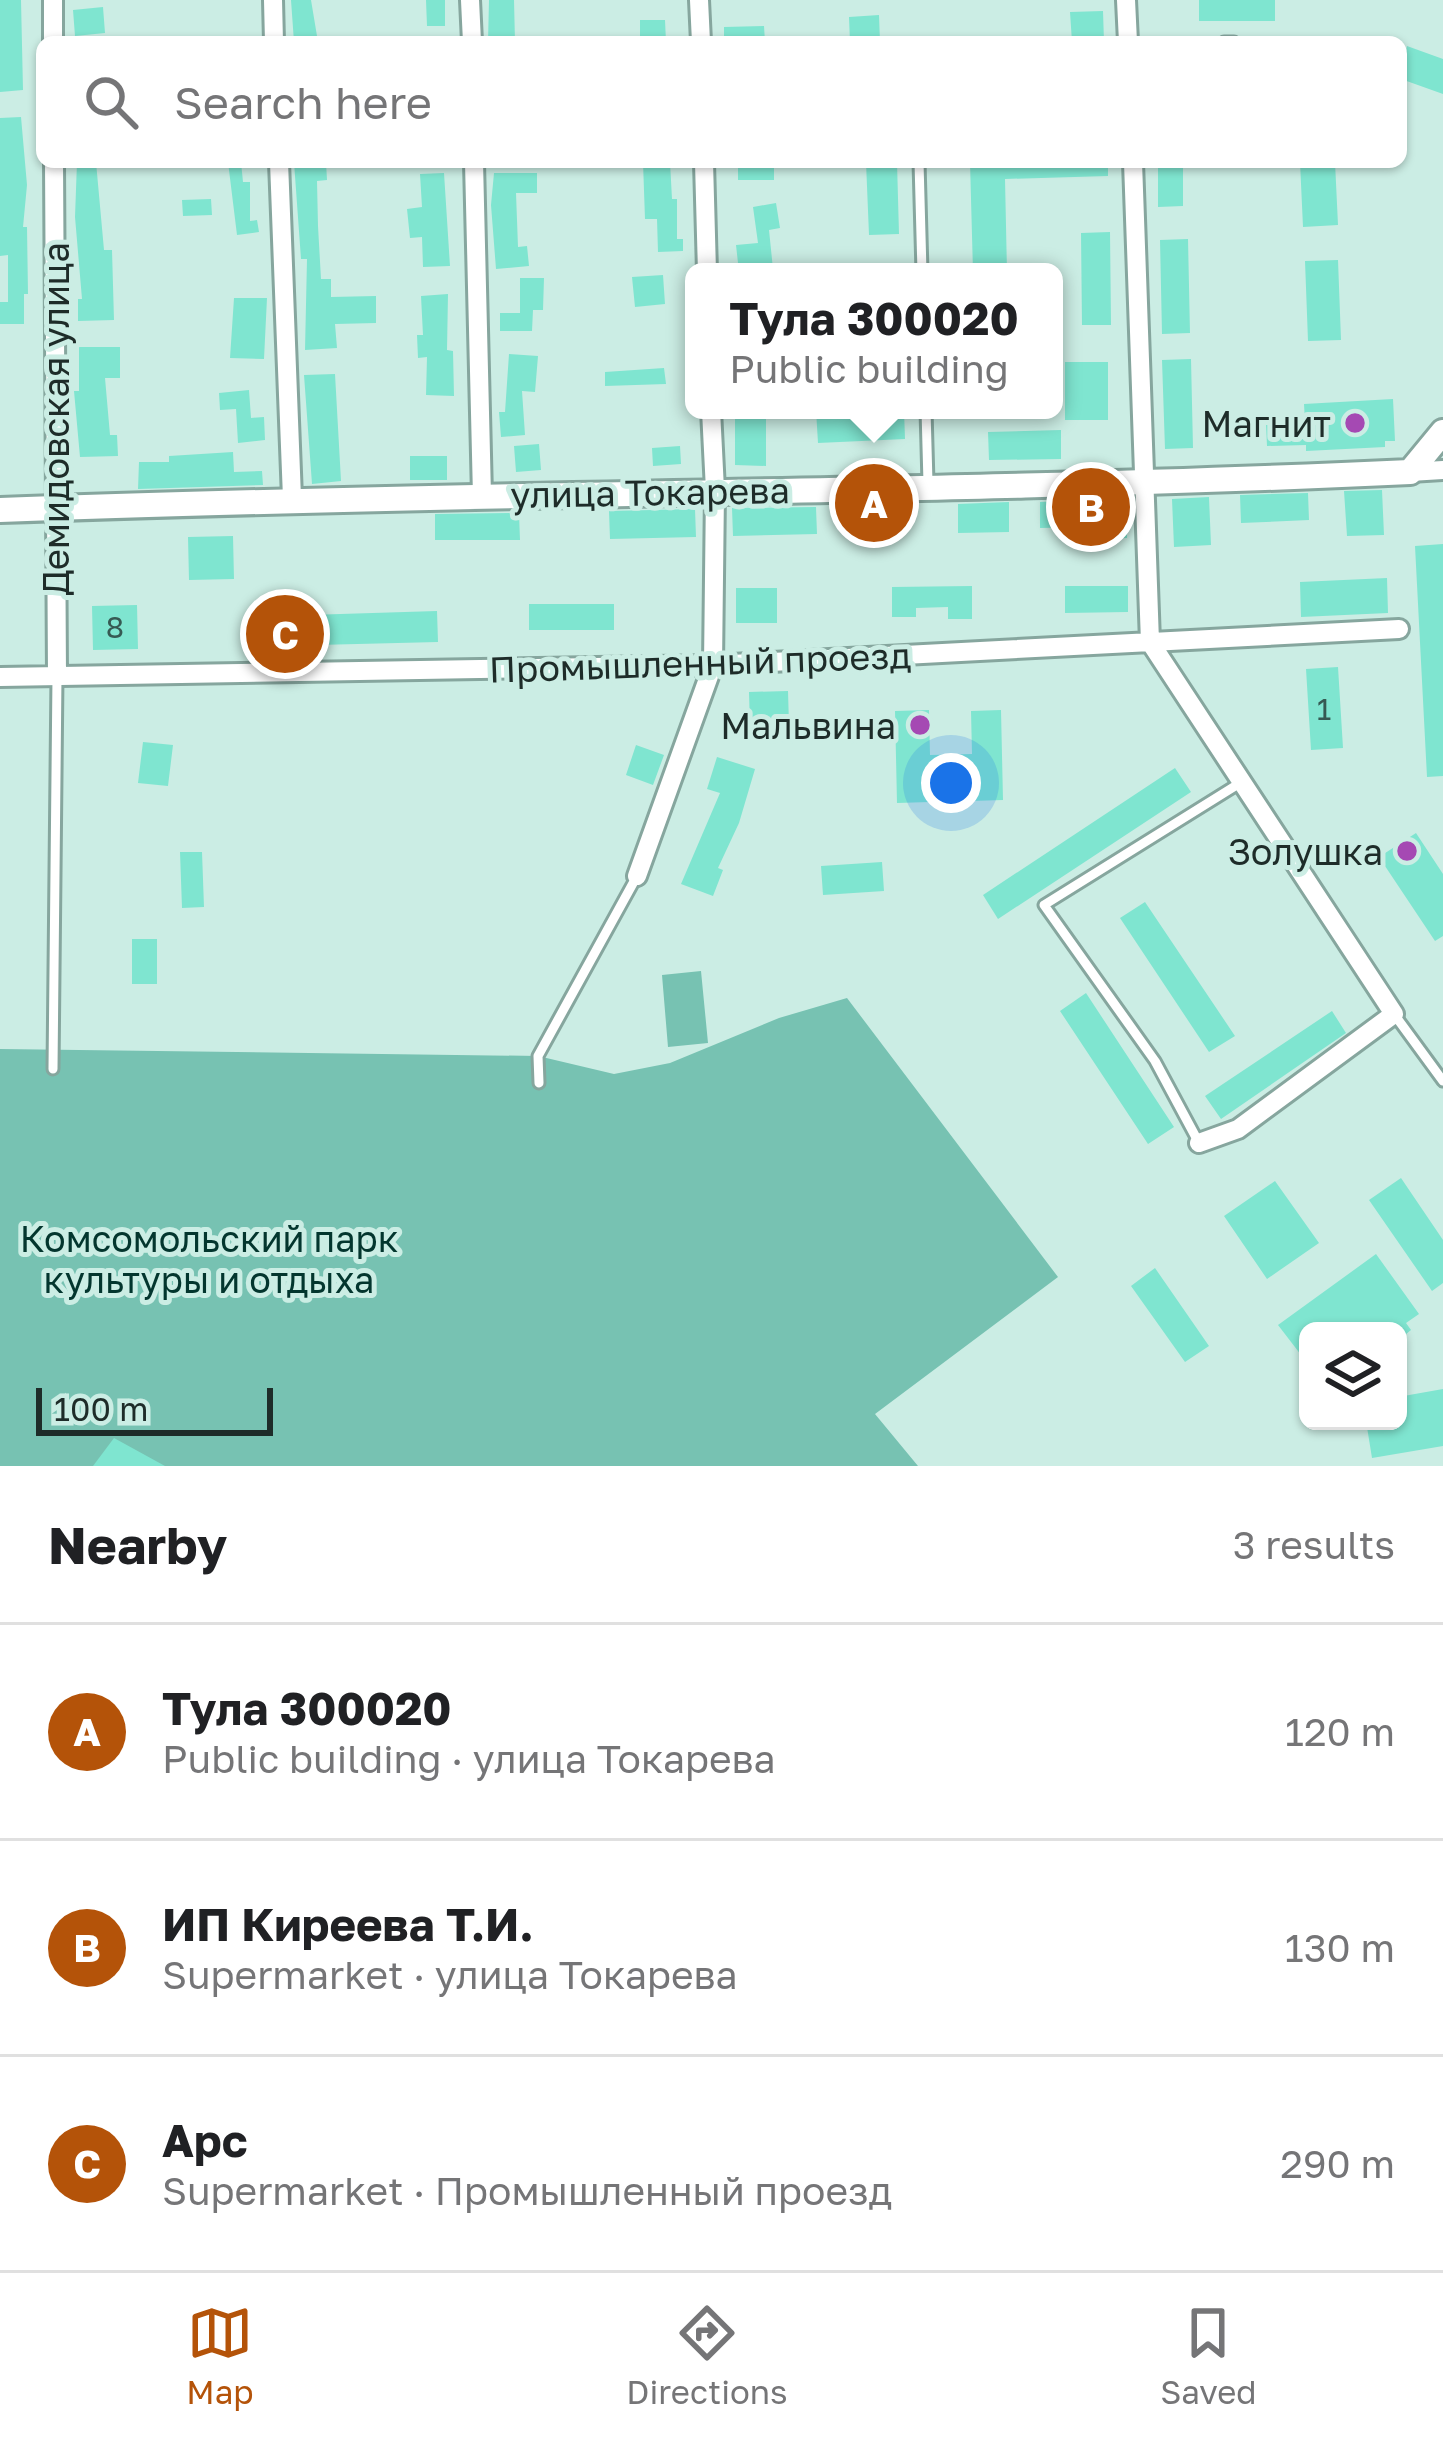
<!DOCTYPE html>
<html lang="en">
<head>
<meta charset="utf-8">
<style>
  :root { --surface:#fff; --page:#f6f6f6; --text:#202124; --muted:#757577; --line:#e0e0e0; --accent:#b45309 }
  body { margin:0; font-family:"Golos Text",sans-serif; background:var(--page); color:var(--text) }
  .controls { position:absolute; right:36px; bottom:36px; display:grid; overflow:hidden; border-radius:18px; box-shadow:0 3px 9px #0004 }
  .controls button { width:108px; height:108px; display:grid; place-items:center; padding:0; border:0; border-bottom:3px solid var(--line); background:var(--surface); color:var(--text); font:60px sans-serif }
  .scale { position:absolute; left:36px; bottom:30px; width:237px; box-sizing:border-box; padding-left:12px; border:6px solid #1e2c29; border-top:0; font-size:33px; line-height:42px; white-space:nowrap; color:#1e2c29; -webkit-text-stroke:9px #cbede4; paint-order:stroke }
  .you { position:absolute; left:951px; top:783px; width:42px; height:42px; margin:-30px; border:9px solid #fff; border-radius:50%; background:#1a73e8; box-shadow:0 0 0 18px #1a73e833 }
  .badge { display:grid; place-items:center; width:78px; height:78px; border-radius:50%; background:var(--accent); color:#fff; font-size:39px; font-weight:700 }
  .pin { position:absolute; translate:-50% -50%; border:6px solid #fff; box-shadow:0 3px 12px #0006 }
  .popup { position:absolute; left:685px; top:263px; width:378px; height:156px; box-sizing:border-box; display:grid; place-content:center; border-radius:18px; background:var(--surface); filter:drop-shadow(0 3px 9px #0005); font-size:39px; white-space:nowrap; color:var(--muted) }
  .popup b { font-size:45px; color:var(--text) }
  .popup::after { content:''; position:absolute; left:50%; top:100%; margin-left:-24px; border:24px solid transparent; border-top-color:var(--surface) }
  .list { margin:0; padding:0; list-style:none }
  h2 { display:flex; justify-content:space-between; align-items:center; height:156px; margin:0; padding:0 48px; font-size:51px }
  h2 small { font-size:39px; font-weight:400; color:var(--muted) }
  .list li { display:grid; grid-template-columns:78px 1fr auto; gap:36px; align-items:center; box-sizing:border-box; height:216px; padding:0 48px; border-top:3px solid var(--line) }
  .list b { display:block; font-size:45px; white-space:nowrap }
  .list p { margin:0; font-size:39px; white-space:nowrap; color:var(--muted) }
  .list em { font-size:39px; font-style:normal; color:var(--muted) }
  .icon { flex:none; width:66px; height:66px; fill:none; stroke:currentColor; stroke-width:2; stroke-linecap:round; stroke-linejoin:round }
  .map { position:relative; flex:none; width:1443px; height:1466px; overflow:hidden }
  .search { position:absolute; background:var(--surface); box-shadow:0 3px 9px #0004; left:36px; right:36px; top:36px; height:132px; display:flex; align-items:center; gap:30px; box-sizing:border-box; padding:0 42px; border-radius:18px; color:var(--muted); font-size:45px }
  .sheet { height:804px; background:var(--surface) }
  nav { display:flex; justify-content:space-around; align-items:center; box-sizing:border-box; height:168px; border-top:3px solid var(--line); background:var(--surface); font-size:33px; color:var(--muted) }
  nav a { display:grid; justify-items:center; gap:6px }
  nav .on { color:var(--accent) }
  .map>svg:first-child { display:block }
</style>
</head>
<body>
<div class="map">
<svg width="1443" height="1466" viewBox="0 0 1443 1466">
  <rect width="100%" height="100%" fill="#cbede4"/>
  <!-- green -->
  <path fill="#77c2b2" d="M701,971l7,72 -40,4 -6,-72z
    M847,998l211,279 -183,137 43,52h-918v-417l538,7 76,18 56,-11 109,-45z"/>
  <!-- building -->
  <path fill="#7fe5d0" d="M0,0h21l2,90 -23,2z
    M291,0h20l7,42h-24z
    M426,0h19v26h-18z
    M489,0h25l1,42h-27z
    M1199,0h76v21h-76z
    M103,7l2,26 -30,3 -2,-26z
    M1103,11l1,31h-32l-2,-30z
    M879,15l1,27h-30l-1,-25z
    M640,20h25l1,22h-26z
    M764,26l1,16h-41v-15z
    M1407,46l36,13v35l-42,-15z
    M21,117l6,68 -4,42h4l1,67h-4v30h-24v-22h8v-47l-8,1v-138z
    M77,162h19l8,88h8l2,70 -36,1v-22h4l-7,-82z
    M228,162h13l2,20h7v39l7,-1 2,12 -22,3z
    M294,162h32l1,18 -10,1 1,45 3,53h10v18l45,-1v27l-41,1 2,24 -32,2 2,-91h-6z
    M643,162h27l2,37h5v40h6v12l-25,1 -1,-33h-12z
    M738,162h36v18h-36z
    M866,162h31l2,72 -30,1z
    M970,162h138v14l-103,3 2,93h-34z
    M1158,162h25v44l-25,1z
    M1300,162h35l3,63 -35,2z
    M444,173l6,93 -27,1 -1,-30 -12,1 -3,-29 15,-2 -2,-33z
    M494,173h43v20h-21l2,54 9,-1 2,20 -33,3 -5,-64z
    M211,199l1,16 -29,1 -1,-16z
    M776,203l4,25 -11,2 4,39 -34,3 -3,-27 22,-2 -5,-36z
    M1110,232l1,93h-29l-1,-92z
    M1188,239l2,94 -28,1 -2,-94z
    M1338,260l3,80 -33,1 -3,-80z
    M663,275l2,29 -30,3 -3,-30z
    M520,278h24l-1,32h-10l-1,21h-32v-18h20z
    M448,294l-1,56 6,1 1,45 -28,-1 1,-38 -9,1 -1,-23h6l-2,-39z
    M234,298h33l-3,61 -34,-1z
    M79,347h41v31h-15l5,57h7l1,21 -38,1 -6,-66h5z
    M509,354l29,2 -3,36 -13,-1 3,44 -24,2 -2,-25h6z
    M1191,359l2,89 -28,1 -3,-89z
    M1065,362h43v58h-43z
    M664,368l2,16 -61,2v-14z
    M335,374l6,107 -29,3 -8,-109z
    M249,390l2,28 13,-1 1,23 -27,3 -2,-34 -16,1 -1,-17z
    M1393,399l2,42h-10v6l-79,4v-6l-39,1 -1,-22 39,-2 -1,-18z
    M735,410h31v56l-31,-1z
    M816,410h88l1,29 -87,4z
    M1061,430v29l-72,1 -1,-28z
    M539,444l2,26 -25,2 -2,-26z
    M680,446l1,18 -28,2 -1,-18z
    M233,452l1,20 28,-1 1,14 -125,4 1,-27h30v-6z
    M410,456h37v24h-37z
    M1382,490l2,45 -37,1 -3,-45z
    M1308,493l1,27 -68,3 -1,-28z
    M1209,497l2,48 -37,2 -2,-48z
    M1127,499v39l-33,1v-12l-54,1v-26z
    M1009,502v30l-51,1v-29z
    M902,505l1,28 -52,1 -1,-28z
    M816,507l1,27 -84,2 -1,-28z
    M695,509l1,28 -86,2 -1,-28z
    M519,513l1,27h-85v-26z
    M233,536l1,43 -45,1 -1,-43z
    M1443,544v232l-16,1 -12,-231z
    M1387,578l1,35 -87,4 -1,-35z
    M972,586v33h-24v-12l-32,1v9h-24v-30z
    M1065,586h63v26l-63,1z
    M736,588h41v35h-41z
    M529,604h85v26h-85z
    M137,605l1,44 -45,1 -1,-44z
    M437,611l1,31 -161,4 -1,-30z
    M1338,667l5,81 -32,2 -5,-81z
    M788,691l1,34 -39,1 -1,-34z
    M929,710l1,45 42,-1 -1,-43 30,-1 2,90 -32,1 -1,-28 -41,1 1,28 -33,1 -2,-92z
    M143,742l30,3 -5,41 -30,-3z
    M636,745l28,10 -11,30 -27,-10z
    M717,757l38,12 -16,54 -21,45 5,2 -10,26 -32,-12 39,-91 -13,-4z
    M1175,768l16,24 -193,127 -15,-24z
    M1416,833l27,41v62l-8,5 -56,-84z
    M180,852h22l2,55 -22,1z
    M882,862l2,29 -61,4 -2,-29z
    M1145,902l90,134 -26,16 -89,-134z
    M132,939h25v45h-25z
    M1086,993l88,134 -26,17 -88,-133z
    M1332,1011l14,22 -125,86 -16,-23z
    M1401,1178l42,62v43l-11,8 -63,-91z
    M1275,1181l44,62 -52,36 -43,-63z
    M1376,1254l43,60 -13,9 5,7 -11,9 -2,-8h-90v33l-30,-39z
    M1155,1268l54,78 -24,16 -54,-76z
    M1443,1389v57l-71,12 -6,-37h32v-24z
    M114,1438l51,28h-72z"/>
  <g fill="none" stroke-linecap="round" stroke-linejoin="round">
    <!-- service casing -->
    <g stroke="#86a69e" stroke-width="15">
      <path id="service" d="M1224,42h10
        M919,162l3,110
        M926,410l2,73
        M1394,1014l49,67
        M53,1069l4,-393
        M539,1083l-1,-27 99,-180
        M1199,1143l-44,-82 -111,-156 196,-122"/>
    </g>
    <!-- minor casing -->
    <g stroke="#86a69e" stroke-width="24">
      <path id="minor" d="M53,0v42
        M273,0l1,42
        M470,0l2,42
        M699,0l2,42
        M1126,0l2,42
        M54,162l3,514
        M279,162l13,336
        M474,162l8,334
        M704,162l3,110
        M1133,162l17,480 244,372 -156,115 -39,14
        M1410,472l33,-2
        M0,677l713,-12 686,-36
        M637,876l76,-211 2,-175 -4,-80"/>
    </g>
    <!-- tertiary casing -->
    <g stroke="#86a69e" stroke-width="30">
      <path id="tertiary" d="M0,510c470,-18 940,-16 1410,-38l33,-40"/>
    </g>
    <!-- service -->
    <use href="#service" stroke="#fff" stroke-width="9"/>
    <!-- minor -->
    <use href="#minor" stroke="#fff" stroke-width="18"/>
    <!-- tertiary -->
    <use href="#tertiary" stroke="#fff" stroke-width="24"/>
  </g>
  <!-- markers -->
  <g fill="#a549b3" stroke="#cbede4" stroke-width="4.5">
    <circle cx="1355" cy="423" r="12"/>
    <circle cx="920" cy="725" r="12"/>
    <circle cx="1407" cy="851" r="12"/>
  </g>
  <g text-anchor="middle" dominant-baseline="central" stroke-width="10" stroke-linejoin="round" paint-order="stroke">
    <!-- number labels -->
    <g font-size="30" fill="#365a53">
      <text x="115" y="627">8</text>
      <text x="1324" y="709">1</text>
    </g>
    <!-- street labels -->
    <g font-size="36" fill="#1e2c29" stroke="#cbede4">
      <text transform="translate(55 419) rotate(-90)">Демидовская улица</text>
      <text transform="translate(650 492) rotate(-1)">улица Токарева</text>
      <text transform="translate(700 662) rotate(-2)">Промышленный проезд</text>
    </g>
    <!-- poi labels -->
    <g font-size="36" fill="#1e2c29" stroke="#cbede4" text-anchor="end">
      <text x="1331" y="423">Магнит</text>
      <text x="896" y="725">Мальвина</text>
      <text x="1383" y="851">Золушка</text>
    </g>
    <!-- park labels -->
    <g font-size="36" fill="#03362e" stroke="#cbede4">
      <text x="209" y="1238">Комсомольский парк<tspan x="209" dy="41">культуры и отдыха</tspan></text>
    </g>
  </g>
</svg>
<div class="controls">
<button><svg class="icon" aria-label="layers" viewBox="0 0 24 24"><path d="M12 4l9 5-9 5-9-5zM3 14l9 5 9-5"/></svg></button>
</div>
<div class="scale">100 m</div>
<div class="you"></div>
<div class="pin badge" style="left:874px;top:503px">A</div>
<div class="popup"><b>Тула 300020</b>Public building</div>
<div class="pin badge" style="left:1091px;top:507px">B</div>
<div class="pin badge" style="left:285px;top:634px">C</div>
<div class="search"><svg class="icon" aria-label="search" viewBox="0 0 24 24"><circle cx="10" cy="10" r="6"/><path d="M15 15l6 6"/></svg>Search here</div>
</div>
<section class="sheet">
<h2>Nearby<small>3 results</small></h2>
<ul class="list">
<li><span class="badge">A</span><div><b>Тула 300020</b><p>Public building · улица Токарева</p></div><em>120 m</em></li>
<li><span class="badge">B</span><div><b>ИП Киреева Т.И.</b><p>Supermarket · улица Токарева</p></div><em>130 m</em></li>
<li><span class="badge">C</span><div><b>Арс</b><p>Supermarket · Промышленный проезд</p></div><em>290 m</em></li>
</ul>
</section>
<nav>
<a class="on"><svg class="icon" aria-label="map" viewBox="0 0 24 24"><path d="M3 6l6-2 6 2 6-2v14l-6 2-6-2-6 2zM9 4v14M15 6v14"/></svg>Map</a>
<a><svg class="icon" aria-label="directions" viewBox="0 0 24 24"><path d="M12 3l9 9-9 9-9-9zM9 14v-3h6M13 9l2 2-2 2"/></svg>Directions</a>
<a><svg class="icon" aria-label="saved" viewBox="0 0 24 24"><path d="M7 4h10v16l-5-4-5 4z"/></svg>Saved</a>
</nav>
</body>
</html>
